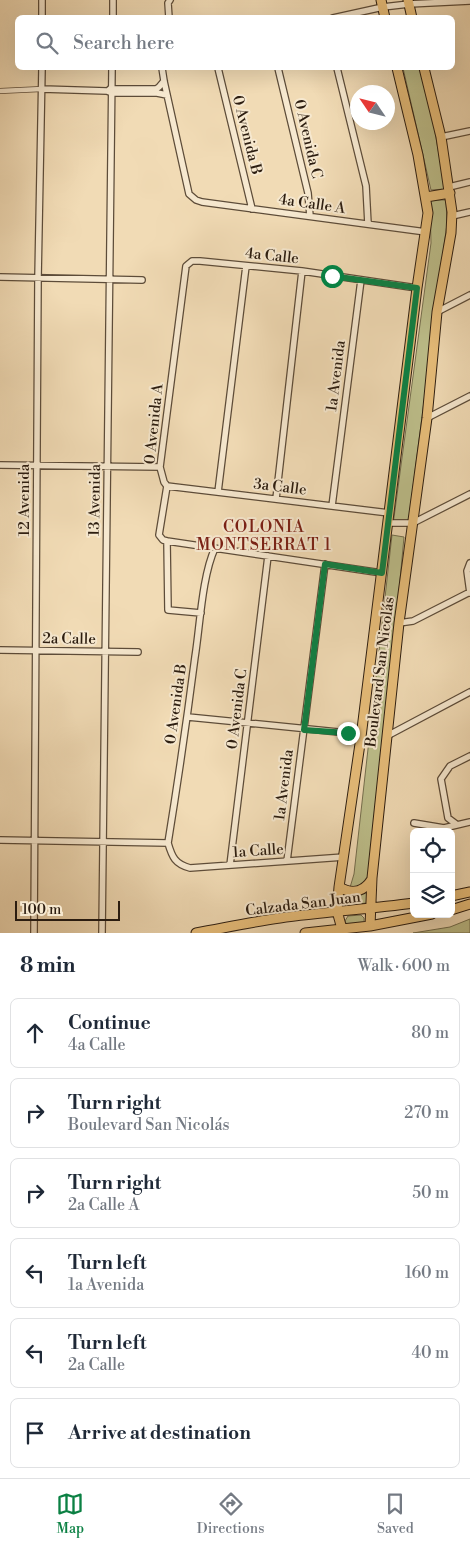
<!DOCTYPE html>
<html lang="en">
<head>
<meta charset="utf-8">
<style>
  :root { --surface:#fff; --page:#f2f2f3; --text:#1f2937; --muted:#747a83; --line:#e0e1e3; --accent:#0b8043 }
  body { margin:0; font-family:"Libre Bodoni",serif; background:var(--page); color:var(--text) }
  .controls { position:absolute; right:15px; bottom:15px; display:grid; overflow:hidden; border-radius:8px; box-shadow:0 5px 20px #0002 }
  .controls button { width:45px; height:45px; display:grid; place-items:center; padding:0; border:0; border-bottom:1px solid var(--line); background:var(--surface); color:var(--text); font:25px sans-serif }
  .compass { position:absolute; left:350px; top:85px; width:45px; height:45px; border-radius:50%; background:var(--surface); box-shadow:0 5px 20px #0002; rotate:305deg }
  .scale { position:absolute; left:15px; bottom:12px; width:105px; box-sizing:border-box; padding-left:5px; border:2px solid #2c1d10; border-top:0; font-size:14px; line-height:18px; white-space:nowrap; color:#2c1d10; -webkit-text-stroke:4px #f6e8cf; paint-order:stroke }
  .stop { position:absolute; width:15px; height:15px; margin:-11px; border:4px solid #0b8043; border-radius:50%; background:#fff }
  .stop.end { background:#0b8043; border-color:#fff; box-shadow:0 1px 5px #0008 }
  .list { margin:0; padding:0; list-style:none }
  h2 { display:flex; justify-content:space-between; align-items:center; height:65px; margin:0; padding:0 20px; font-size:21px }
  h2 small { font-size:16px; font-weight:400; color:var(--muted) }
  .list li { display:grid; grid-template-columns:32px 1fr auto; gap:15px; align-items:center; box-sizing:border-box; height:70px; margin:0 10px 10px; padding:0 10px; border:1px solid var(--line); border-radius:8px }
  .list b { display:block; font-size:19px; white-space:nowrap }
  .list p { margin:0; font-size:16px; white-space:nowrap; color:var(--muted) }
  .list em { font-size:16px; font-style:normal; color:var(--muted) }
  .icon { flex:none; width:28px; height:28px; fill:none; stroke:currentColor; stroke-width:2; stroke-linecap:round; stroke-linejoin:round }
  .map { position:relative; flex:none; width:470px; height:933px; overflow:hidden }
  .search { position:absolute; background:var(--surface); box-shadow:0 5px 20px #0002; left:15px; right:15px; top:15px; height:55px; display:flex; align-items:center; gap:12px; box-sizing:border-box; padding:0 18px; border-radius:8px; color:var(--muted); font-size:19px }
  .sheet { height:545px; background:var(--surface) }
  nav { display:flex; justify-content:space-around; align-items:center; box-sizing:border-box; height:70px; border-top:1px solid var(--line); background:var(--surface); font-size:14px; color:var(--muted) }
  nav a { display:grid; justify-items:center; gap:2px }
  nav .on { color:var(--accent) }
  .map>svg:first-child { display:block }
</style>
</head>
<body>
<div class="map">
<svg width="470" height="933" viewBox="0 0 470 933">
  <rect width="100%" height="100%" fill="#f1dbb5"/>
  <filter id="stains"><feTurbulence type="fractalNoise" baseFrequency=".004" numOctaves="4"/><feColorMatrix values="0 0 0 0 .2 0 0 0 0 .09 0 0 0 0 .02 0 0 0 .5 -.17"/></filter>
  <radialGradient id="worn" r=".72"><stop offset=".6" stop-color="#630" stop-opacity="0"/><stop offset="1" stop-color="#630" stop-opacity=".3"/></radialGradient>
  <!-- green -->
  <path fill="#bdbf8b" stroke="#746e4e" d="M403,68h17l12,47 13,74 -14,1z
    M430,200h16l1,24 -4,29 -35,273 -15,-1 38,-282z
    M392,535l12,2 -34,365 -23,5 -1,-6 8,-27z
    M361,915l3,3v5l-17,2 -2,-4 3,-5z
    M470,919v14h-57l37,-6z"/>
  <g fill="none" stroke-linecap="round" stroke-linejoin="round">
    <!-- pedestrian casing -->
    <g stroke="#5d4c39" stroke-width="6">
      <path id="pedestrian" d="M0,91l42,-2"/>
    </g>
    <!-- minor casing -->
    <g stroke="#5d4c39" stroke-width="8">
      <path id="minor" d="M42,0v18
        M113,18v-18
        M169,18l-1,-15 2,-3
        M333,18l50,-11 26,-3 61,-3
        M162,68l2,13 25,113 7,6 6,2 224,30
        M218,68l34,141
        M278,68l30,125 2,23
        M337,68l29,118 2,38
        M42,89l65,2 5,2h45l10,2
        M110,89h46l3,-2 5,-6
        M441,137l29,-6
        M449,187l21,-5
        M452,216l18,-4
        M0,277l142,3
        M437,312l33,-17
        M427,418l43,-22
        M0,465l160,2
        M167,486l222,27
        M218,492l28,-226
        M276,499l26,-228
        M332,506l29,-226
        M388,523h25l57,-29
        M167,541l215,32
        M215,548c-13,28 -15,78 -20,109 -8,62 -17,124 -27,186 4,14 7,21 22,25l154,-11
        M470,563l-3,8 3,22
        M201,613l-33,-3 -1,-69 -4,-1 -4,-5 8,-49 -3,-4 -4,-15 26,-201 6,-5h8l102,10 115,17
        M399,623l14,-2 57,-29
        M0,650l138,2
        M188,717l160,16
        M387,736l83,-44
        M414,823l30,5 26,-6
        M456,824l-8,-6 -7,-39 9,-13 20,-10
        M0,840l168,3
        M287,861l38,-297
        M230,865l38,-309
        M34,933l4,-655 4,-210
        M102,933l10,-865"/>
    </g>
    <!-- primary casing -->
    <g stroke="#2c1d10" stroke-width="11">
      <path id="primary" d="M381,0l4,18
        M408,0l4,18
        M426,197l24,-4
        M339,887c14,8 25,5 33,-8
        M451,896l19,-4
        M451,910l19,-6
        M370,926l2,-48 27,-255 28,-205 10,-106 14,-79 1,-21 -11,-75 -17,-69
        M342,929l-5,-18 2,-24 22,-150 56,-449 11,-75 -10,-58 -21,-87
        M196,933c28,-5 56,-11 84,-15 44,-6 89,-9 134,-15
        M305,933l65,-7 62,-12"/>
    </g>
    <!-- pedestrian -->
    <use href="#pedestrian" stroke="#f6e8cf" stroke-width="4.5"/>
    <!-- minor -->
    <use href="#minor" stroke="#f6e8cf" stroke-width="5.5"/>
    <!-- primary -->
    <use href="#primary" stroke="#e8be7a" stroke-width="9"/>
  </g>
  <g fill="none" stroke-linecap="round" stroke-linejoin="round">
    <!-- route -->
    <path stroke="#0b8043" stroke-width="6" d="M332,276l85,12 -35,285 -57,-9 -21,166 44,3"/>
  </g>
  <g text-anchor="middle" dominant-baseline="central" stroke-width="4" stroke-linejoin="round" paint-order="stroke">
    <!-- street labels -->
    <g font-size="15" fill="#2c1d10" stroke="#f6e8cf">
      <text transform="translate(247 135) rotate(76)">0 Avenida B</text>
      <text transform="translate(308 139) rotate(77)">0 Avenida C</text>
      <text transform="translate(312 204) rotate(8)">4a Calle A</text>
      <text transform="translate(272 256) rotate(6)">4a Calle</text>
      <text transform="translate(336 376) rotate(-83)">1a Avenida</text>
      <text transform="translate(154 424) rotate(-84)">0 Avenida A</text>
      <text transform="translate(280 487) rotate(7)">3a Calle</text>
      <text transform="translate(24 500) rotate(-90)">12 Avenida</text>
      <text transform="translate(95 500) rotate(-89)">13 Avenida</text>
      <text transform="translate(69 639) rotate(1)">2a Calle</text>
      <text transform="translate(380 672) rotate(-83)">Boulevard San Nicolás</text>
      <text transform="translate(176 704) rotate(-82)">0 Avenida B</text>
      <text transform="translate(237 709) rotate(-83)">0 Avenida C</text>
      <text transform="translate(284 785) rotate(-83)">1a Avenida</text>
      <text transform="translate(258 851) rotate(-4)">1a Calle</text>
      <text transform="translate(303 904) rotate(-7)">Calzada San Juan</text>
    </g>
    <!-- neighbourhood labels -->
    <g font-size="16" letter-spacing="1" fill="#7a1f14" stroke="#f6e8cf">
      <text x="264" y="527">COLONIA<tspan x="264" dy="18">MONTSERRAT 1</tspan></text>
    </g>
  </g>
  <rect width="100%" height="100%" filter="url(#stains)"/>
  <rect width="100%" height="100%" fill="url(#worn)"/>
</svg>
<div class="controls">
<button><svg class="icon" aria-label="locate" viewBox="0 0 24 24"><circle cx="12" cy="12" r="6"/><path d="M12 2v4M12 18v4M2 12h4M18 12h4"/></svg></button>
<button><svg class="icon" aria-label="layers" viewBox="0 0 24 24"><path d="M12 4l9 5-9 5-9-5zM3 14l9 5 9-5"/></svg></button>
</div>
<svg class="compass" viewBox="-18 -18 36 36"><path d="M0-13l5 13h-10z" fill="#e53935"/><path d="M0 13l5-13h-10z" fill="#747a83"/></svg>
<div class="scale">100 m</div>
<div class="stop" style="left:332px;top:276px"></div>
<div class="stop end" style="left:348px;top:733px"></div>
<div class="search"><svg class="icon" aria-label="search" viewBox="0 0 24 24"><circle cx="10" cy="10" r="6"/><path d="M15 15l6 6"/></svg>Search here</div>
</div>
<section class="sheet">
<h2>8 min<small>Walk · 600 m</small></h2>
<ul class="list">
<li><svg class="icon" aria-label="ahead" viewBox="0 0 24 24"><path d="M12 20V5M6 11l6-6 6 6"/></svg><div><b>Continue</b><p>4a Calle</p></div><em>80 m</em></li>
<li><svg class="icon" aria-label="right" viewBox="0 0 24 24"><path d="M7 20v-9h11M14 6l5 5-5 5"/></svg><div><b>Turn right</b><p>Boulevard San Nicolás</p></div><em>270 m</em></li>
<li><svg class="icon" aria-label="right" viewBox="0 0 24 24"><path d="M7 20v-9h11M14 6l5 5-5 5"/></svg><div><b>Turn right</b><p>2a Calle A</p></div><em>50 m</em></li>
<li><svg class="icon" aria-label="left" viewBox="0 0 24 24"><path d="M17 20v-9H6M10 6l-5 5 5 5"/></svg><div><b>Turn left</b><p>1a Avenida</p></div><em>160 m</em></li>
<li><svg class="icon" aria-label="left" viewBox="0 0 24 24"><path d="M17 20v-9H6M10 6l-5 5 5 5"/></svg><div><b>Turn left</b><p>2a Calle</p></div><em>40 m</em></li>
<li><svg class="icon" aria-label="arrive" viewBox="0 0 24 24"><path d="M6 21V4h12l-3 4 3 4H6"/></svg><div><b>Arrive at destination</b></div></li>
</ul>
</section>
<nav>
<a class="on"><svg class="icon" aria-label="map" viewBox="0 0 24 24"><path d="M3 6l6-2 6 2 6-2v14l-6 2-6-2-6 2zM9 4v14M15 6v14"/></svg>Map</a>
<a><svg class="icon" aria-label="directions" viewBox="0 0 24 24"><path d="M12 3l9 9-9 9-9-9zM9 14v-3h6M13 9l2 2-2 2"/></svg>Directions</a>
<a><svg class="icon" aria-label="saved" viewBox="0 0 24 24"><path d="M7 4h10v16l-5-4-5 4z"/></svg>Saved</a>
</nav>
</body>
</html>
